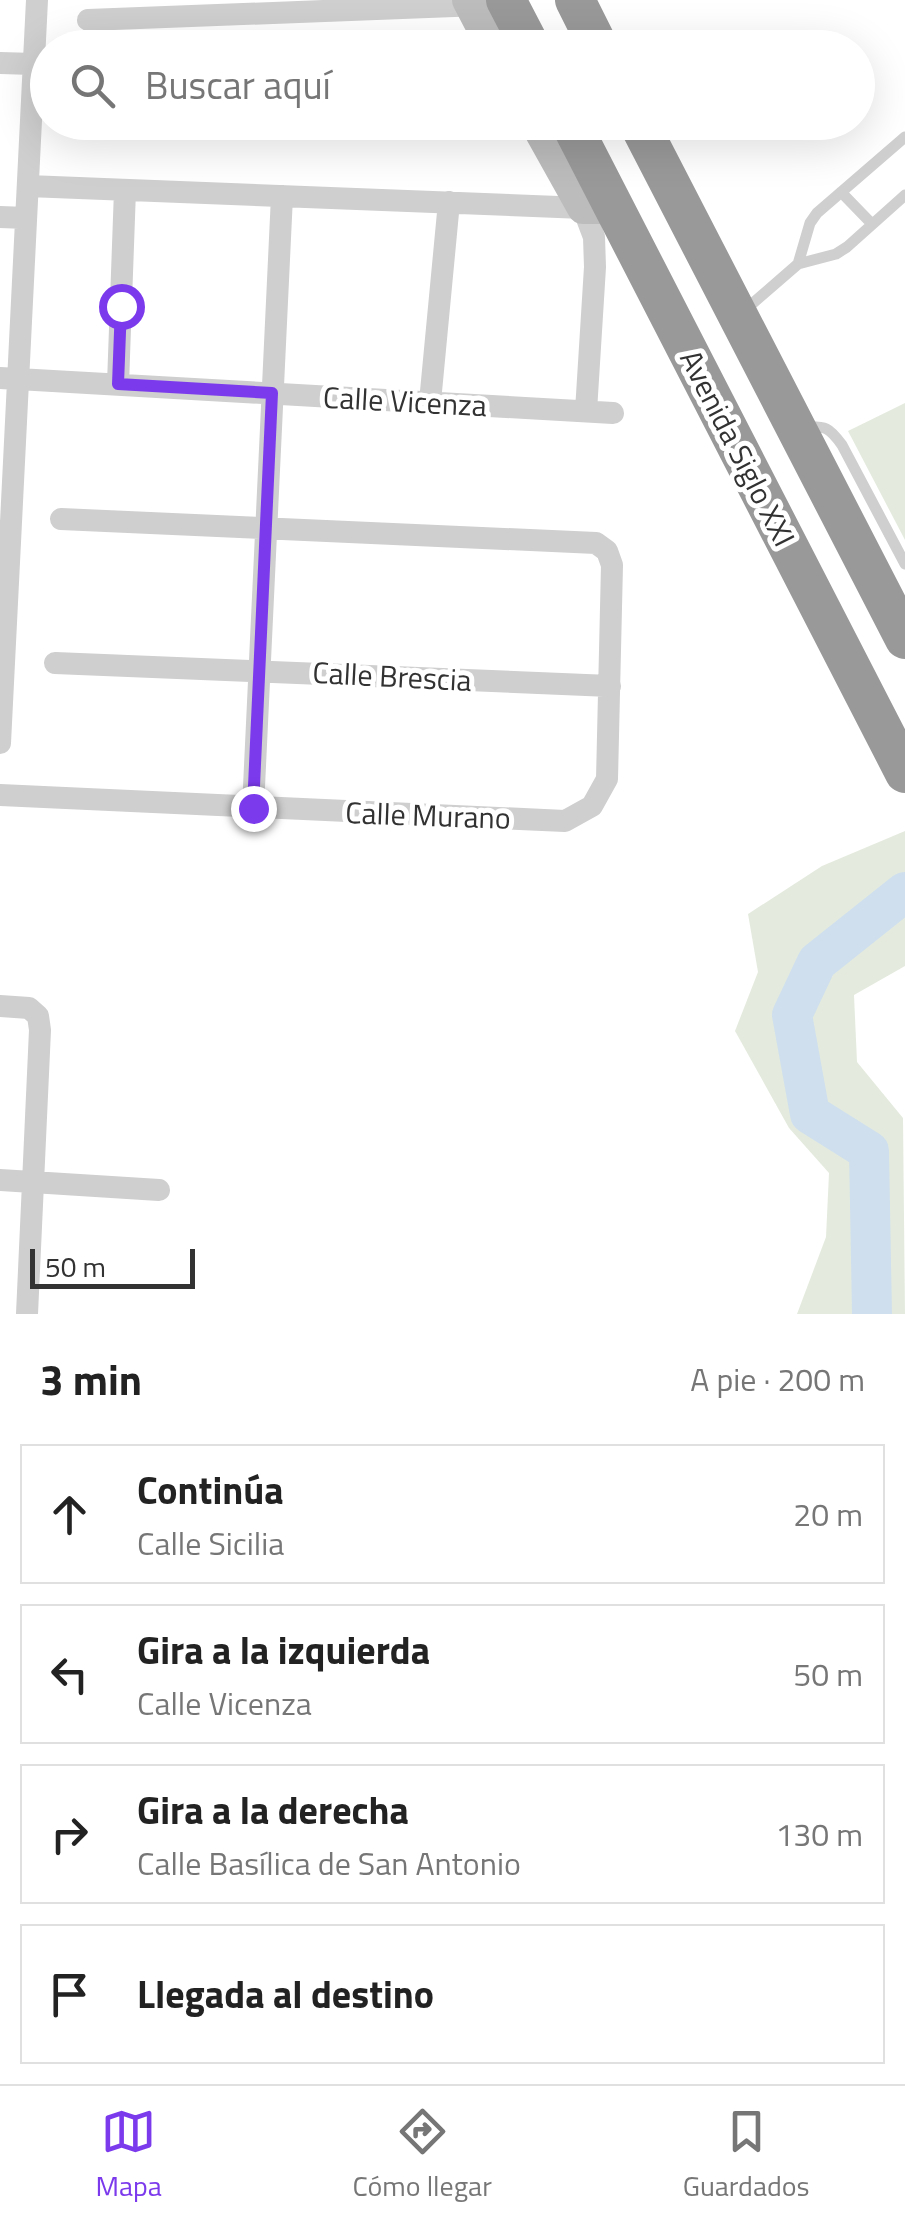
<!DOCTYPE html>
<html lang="es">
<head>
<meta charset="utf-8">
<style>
  :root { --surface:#fff; --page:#f2f2f2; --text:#222; --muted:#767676; --line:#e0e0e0; --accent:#7c3aed }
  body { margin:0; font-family:"Titillium Web",sans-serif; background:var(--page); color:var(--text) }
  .scale { position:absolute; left:30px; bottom:25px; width:165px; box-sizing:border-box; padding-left:10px; border:5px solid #323232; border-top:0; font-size:28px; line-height:35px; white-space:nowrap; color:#323232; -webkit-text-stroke:8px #fff; paint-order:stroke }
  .stop { position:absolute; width:30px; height:30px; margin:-22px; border:8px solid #7c3aed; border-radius:50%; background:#fff }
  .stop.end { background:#7c3aed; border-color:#fff; box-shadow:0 2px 10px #0008 }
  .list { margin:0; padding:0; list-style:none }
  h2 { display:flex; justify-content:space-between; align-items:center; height:130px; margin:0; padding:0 40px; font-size:42px }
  h2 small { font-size:32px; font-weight:400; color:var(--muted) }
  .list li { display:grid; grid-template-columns:65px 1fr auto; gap:30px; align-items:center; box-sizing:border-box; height:140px; margin:0 20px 20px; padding:0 20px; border:2px solid var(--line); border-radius:0px }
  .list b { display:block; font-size:38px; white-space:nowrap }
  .list p { margin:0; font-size:32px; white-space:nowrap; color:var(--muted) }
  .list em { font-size:32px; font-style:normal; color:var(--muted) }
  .icon { flex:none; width:55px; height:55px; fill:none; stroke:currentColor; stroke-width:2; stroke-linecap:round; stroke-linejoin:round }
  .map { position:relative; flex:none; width:905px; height:1314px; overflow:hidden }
  .search { position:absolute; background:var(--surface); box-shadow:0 10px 40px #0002; left:30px; right:30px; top:30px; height:110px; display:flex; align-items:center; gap:25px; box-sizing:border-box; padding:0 35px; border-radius:55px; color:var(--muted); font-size:38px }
  .sheet { height:770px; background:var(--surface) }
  nav { display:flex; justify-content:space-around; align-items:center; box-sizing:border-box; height:140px; border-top:2px solid var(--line); background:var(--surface); font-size:28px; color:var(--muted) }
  nav a { display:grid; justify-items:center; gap:5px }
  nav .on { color:var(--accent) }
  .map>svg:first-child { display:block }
</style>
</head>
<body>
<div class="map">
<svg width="905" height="1314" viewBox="0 0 905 1314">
  <rect width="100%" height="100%" fill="#fff"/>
  <!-- green -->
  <path fill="#e4ebde" d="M905,403v137l-57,-109z
    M905,831v135l-51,29 3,67 46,56 2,196h-108l29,-77 3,-64 -40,-45 -54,-97 23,-59 -10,-58 74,-48z"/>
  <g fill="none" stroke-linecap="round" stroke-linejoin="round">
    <!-- river -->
    <path stroke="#cfdfed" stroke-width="40" d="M872,1314l-3,-163 -59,-37 -18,-99 25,-53 88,-70"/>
    <!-- lane -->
    <path stroke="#cfcfcf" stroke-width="11" d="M841,192l31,32
      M798,264l12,-41 7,-10 88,-76
      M745,310l53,-46 38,-10 11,-7 58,-52
      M804,427c22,-1 25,0 38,18l63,119"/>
    <!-- street -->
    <path stroke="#cfcfcf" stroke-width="22" d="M88,20l392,-15
      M0,63l34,1
      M28,186l555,22 11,29 1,30 -9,144
      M0,217l26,1
      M0,378l613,35
      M118,384l7,-194
      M430,402l19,-200
      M55,663l555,23
      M0,743l37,-743
      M0,795l565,26 27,-15 15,-27 5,-214 -5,-14 -11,-8 -535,-24
      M253,808l29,-612
      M0,1006l29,2 9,8 2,14 -13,284
      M0,1180l159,10"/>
    <!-- secondary -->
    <path stroke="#bcbcbc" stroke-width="32" d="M468,0l25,48
      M535,122l48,86h31"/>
    <!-- highway -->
    <path stroke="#999" stroke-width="40" d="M506,0l25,48
      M575,0l24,48
      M570,122l335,651
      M638,122l267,517"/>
  </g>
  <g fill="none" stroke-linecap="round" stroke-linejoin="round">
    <!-- route -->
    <path stroke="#7c3aed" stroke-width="12" d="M121,306l-3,78 154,9 -19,415"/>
  </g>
  <g text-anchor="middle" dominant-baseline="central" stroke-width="10" stroke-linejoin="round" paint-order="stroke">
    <!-- street labels -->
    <g font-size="30" fill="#323232" stroke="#fff">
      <text transform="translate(405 401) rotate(3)">Calle Vicenza</text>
      <text transform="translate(738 448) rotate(63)">Avenida Siglo XXI</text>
      <text transform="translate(392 676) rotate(3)">Calle Brescia</text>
      <text transform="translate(428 815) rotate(2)">Calle Murano</text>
    </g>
  </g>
</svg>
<div class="scale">50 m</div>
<div class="stop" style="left:121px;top:306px"></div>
<div class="stop end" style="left:253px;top:808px"></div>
<div class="search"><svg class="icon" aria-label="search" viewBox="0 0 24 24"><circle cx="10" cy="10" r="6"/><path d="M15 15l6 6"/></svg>Buscar aquí</div>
</div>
<section class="sheet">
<h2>3 min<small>A pie · 200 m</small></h2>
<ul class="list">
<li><svg class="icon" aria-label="ahead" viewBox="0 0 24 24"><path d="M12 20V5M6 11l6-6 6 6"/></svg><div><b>Continúa</b><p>Calle Sicilia</p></div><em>20 m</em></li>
<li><svg class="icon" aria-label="left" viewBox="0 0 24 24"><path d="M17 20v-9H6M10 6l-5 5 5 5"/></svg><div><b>Gira a la izquierda</b><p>Calle Vicenza</p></div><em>50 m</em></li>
<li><svg class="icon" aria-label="right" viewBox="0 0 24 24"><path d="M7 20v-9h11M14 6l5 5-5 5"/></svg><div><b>Gira a la derecha</b><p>Calle Basílica de San Antonio</p></div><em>130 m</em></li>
<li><svg class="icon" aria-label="arrive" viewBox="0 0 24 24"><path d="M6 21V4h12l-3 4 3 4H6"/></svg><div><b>Llegada al destino</b></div></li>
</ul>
</section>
<nav>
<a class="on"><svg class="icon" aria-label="map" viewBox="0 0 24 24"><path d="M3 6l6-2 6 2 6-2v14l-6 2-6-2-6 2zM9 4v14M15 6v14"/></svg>Mapa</a>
<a><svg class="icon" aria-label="directions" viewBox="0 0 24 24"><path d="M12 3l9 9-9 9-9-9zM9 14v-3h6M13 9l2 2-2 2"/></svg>Cómo llegar</a>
<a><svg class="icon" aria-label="saved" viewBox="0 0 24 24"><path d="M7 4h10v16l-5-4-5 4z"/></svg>Guardados</a>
</nav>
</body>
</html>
